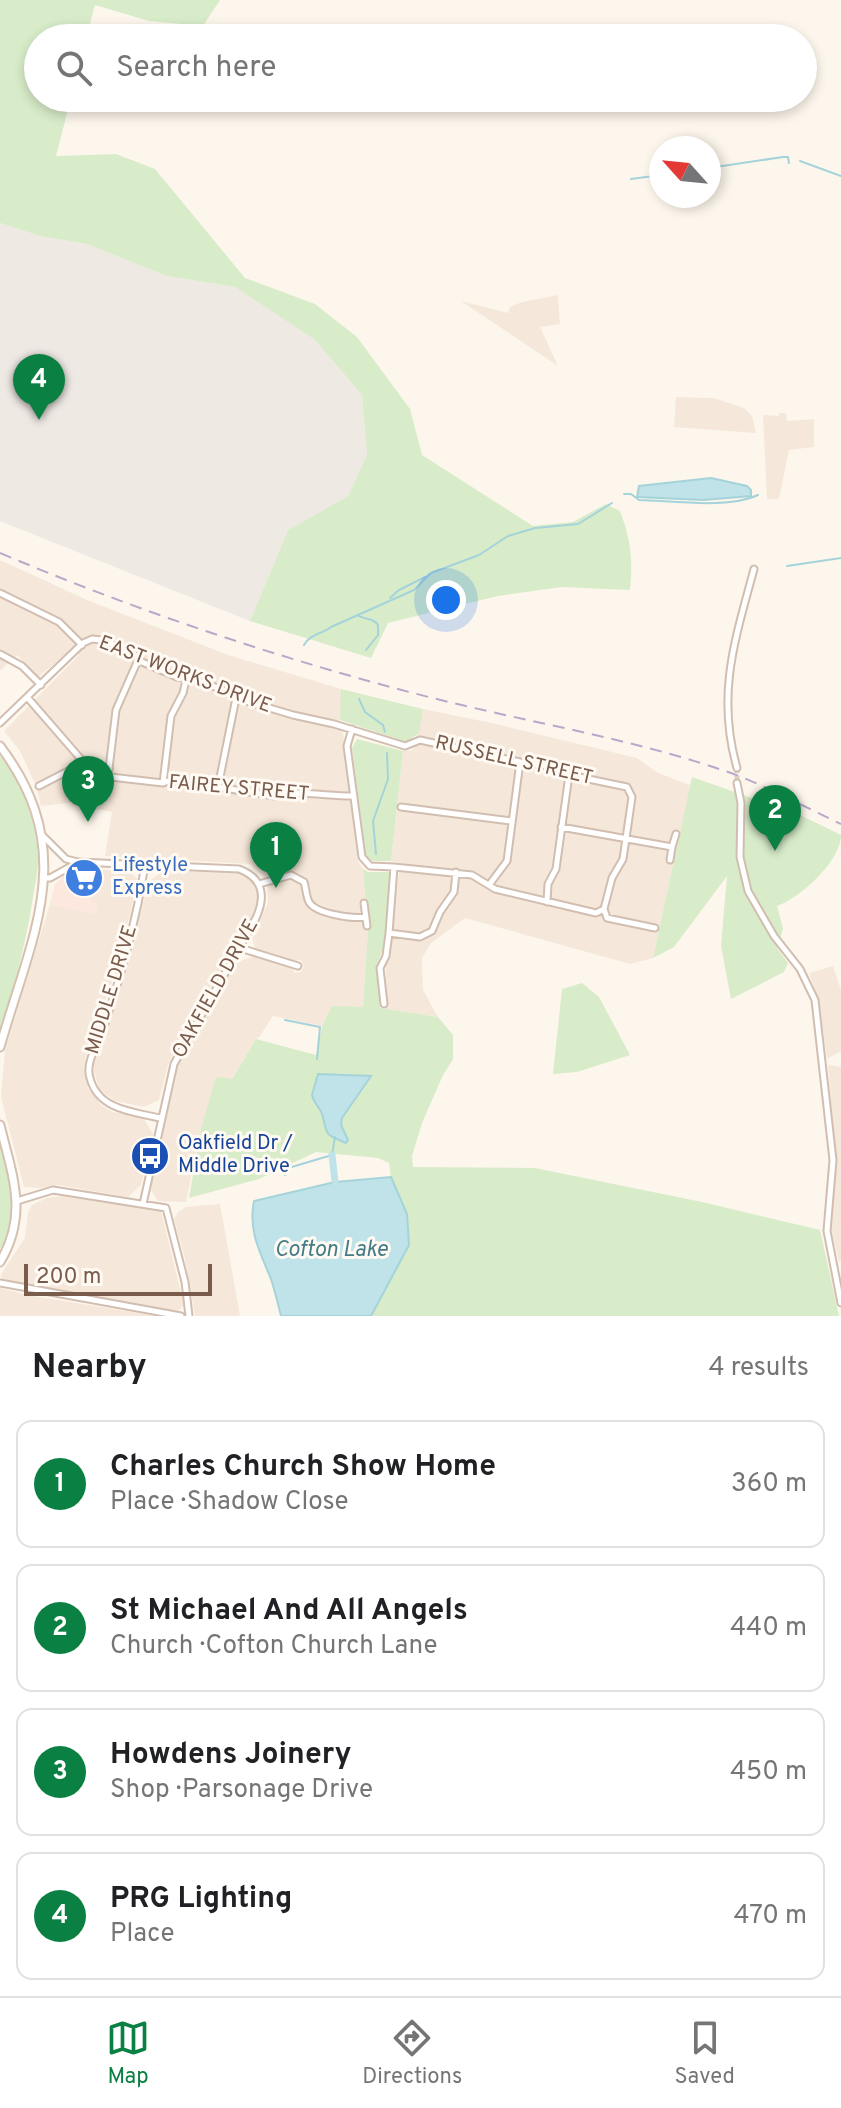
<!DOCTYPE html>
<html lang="en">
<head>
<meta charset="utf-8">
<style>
  :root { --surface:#fff; --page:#f2f2f2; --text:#202124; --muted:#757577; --line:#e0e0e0; --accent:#0b8043 }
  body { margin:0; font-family:Overpass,sans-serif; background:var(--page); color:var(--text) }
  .compass { position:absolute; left:649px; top:136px; width:72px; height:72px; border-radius:50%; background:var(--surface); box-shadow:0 4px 12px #0003; rotate:297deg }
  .scale { position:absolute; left:24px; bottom:20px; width:188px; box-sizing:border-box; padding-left:8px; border:4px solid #7a5c4d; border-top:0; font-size:22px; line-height:28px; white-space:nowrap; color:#7a5c4d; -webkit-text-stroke:6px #fffaf3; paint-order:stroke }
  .you { position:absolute; left:446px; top:600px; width:28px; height:28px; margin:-20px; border:6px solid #fff; border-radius:50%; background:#1a73e8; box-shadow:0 0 0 12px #1a73e833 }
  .badge { display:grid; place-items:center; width:52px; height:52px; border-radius:50%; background:var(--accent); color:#fff; font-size:26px; font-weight:700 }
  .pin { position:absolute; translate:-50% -66px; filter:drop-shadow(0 2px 4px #0008) }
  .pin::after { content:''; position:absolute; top:42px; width:28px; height:24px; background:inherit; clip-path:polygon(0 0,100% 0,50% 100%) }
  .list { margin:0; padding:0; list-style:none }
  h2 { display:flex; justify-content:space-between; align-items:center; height:104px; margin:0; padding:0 32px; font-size:34px }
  h2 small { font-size:26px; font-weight:400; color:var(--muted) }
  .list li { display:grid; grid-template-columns:52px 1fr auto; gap:24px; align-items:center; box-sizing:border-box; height:128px; margin:0 16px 16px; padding:0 16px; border:2px solid var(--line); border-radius:16px }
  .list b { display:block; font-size:30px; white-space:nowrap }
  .list p { margin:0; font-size:26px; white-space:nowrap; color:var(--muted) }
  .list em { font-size:26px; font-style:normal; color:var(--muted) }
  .icon { flex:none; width:44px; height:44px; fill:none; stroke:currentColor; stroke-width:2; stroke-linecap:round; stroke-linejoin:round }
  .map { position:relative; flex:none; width:841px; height:1316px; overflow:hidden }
  .search { position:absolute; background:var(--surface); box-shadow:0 4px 12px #0003; left:24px; right:24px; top:24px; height:88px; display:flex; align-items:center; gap:20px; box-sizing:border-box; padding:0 28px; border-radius:44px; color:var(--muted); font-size:30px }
  .sheet { height:680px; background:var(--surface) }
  nav { display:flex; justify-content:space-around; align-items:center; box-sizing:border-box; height:112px; border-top:2px solid var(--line); background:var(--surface); font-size:22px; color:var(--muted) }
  nav a { display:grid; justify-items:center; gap:4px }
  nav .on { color:var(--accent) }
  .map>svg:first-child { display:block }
</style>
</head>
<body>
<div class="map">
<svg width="841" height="1316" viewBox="0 0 841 1316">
  <rect width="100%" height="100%" fill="#fdf6ec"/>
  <!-- residential -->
  <path fill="#f5e8da" d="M558,295l2,29 -20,3 18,39 -97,-65 47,12 2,-6 12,-5z
    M676,397l37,1 31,10 8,8 4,17 -82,-6z
    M779,413h7l1,8 27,-2v28l-25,3 -10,49h-12l-4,-84 16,1z
    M0,560l87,40 141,55 113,34 1,18 -4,20 5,6 15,128 5,8 5,60 -5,78h-31l-10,19 -49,-10 -13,20 -4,3 -55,90 -15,73 -28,-1 -8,-12 27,-122 9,-19 49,-85 19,-7 37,11 4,6 6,-1 3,-5 -3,-7 -9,1 -36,-10 -4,-13 16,-35 -1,-17 16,-6 -2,-7 -16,5 -15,-14 -145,-8 7,-44 -44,-9 -27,3 -4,-18 -17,-37 -16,-20 75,-76 -8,-5 -33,27 -21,-22 -17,16z
    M423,709l73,15 141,34 21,15 32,12 -2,18 -35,155 -23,6 -165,-46 -34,25 -9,15 1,32 15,27 -52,-8v-44l13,-93 15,2 2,-8 -25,-5 12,-110 10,-1z
    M93,870h37l8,11 -21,87 -32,91 -1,10 4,19 13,17 12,7 30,5 10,17 -12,51 -13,12 -70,-12 -18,3 -16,-1 -23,-90 4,-47 45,-146 44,10 -4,-14z
    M163,871l75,2 14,8 5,7 1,12 -7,20 -71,119 -12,26 -9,35 -15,7 -29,-6 -15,-11 -6,-18v-12l17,-40 38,-139z
    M833,966l8,24v61l-14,8 -8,-58 -10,-28z
    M828,1065l13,2v194l-2,1 -8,-33 4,-72z
    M62,1196l99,15 23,94 -6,6 -152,-25 -23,-7 -2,-2 2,-6 22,-33 3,-26 4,-7 15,-7z
    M220,1204l20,112h-45l-10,-57 -11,-40 4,-7 8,-5z
    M0,1288l27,7 130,21h-157z"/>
  <!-- commercial -->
  <path fill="#fde8e0" d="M73,868l20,2 -3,30 8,5 -4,9 -44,-10 5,-20z"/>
  <!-- industrial -->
  <path fill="#efe9e4" d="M0,223l40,13 47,8 80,32 68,11 80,53 47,55 5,60 -19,41 -60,34 -38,91 -250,-100z"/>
  <!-- green -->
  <path fill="#d8ecc9" d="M0,0h220l-17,26 -54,-5 -54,-16 -9,33h-48v60h33l-15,58 60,-2 39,15 90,109 70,26 42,33 53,72 12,46 111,71 40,-4 33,-18 14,7c11,30 13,48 10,79l-68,-3 -64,9 -110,27 -17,35 -121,-37 38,-91 60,-34 19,-41 -5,-60 -47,-55 -80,-53 -68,-11 -80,-32 -47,-8 -40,-13z
    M341,689l82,20 -4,24 -13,9 -66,-22z
    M357,739l46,12 -12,110h-20l-5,-5 -14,-108z
    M0,756c22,26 38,69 38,104 0,12 -3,25 -5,37 -7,47 -20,93 -33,139z
    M692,777l106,37 43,21c0,26 -41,63 -64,71l6,23 -6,19 11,15 -4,9 -53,27 -10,-53 6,-70 -53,71 -21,11z
    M363,869l5,3h24l-9,77 -7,17 4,42 58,9 15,18v24l-10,16 -21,48 -10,33 1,11 122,1 167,34 118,28 19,86h-468l36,-102 -16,-37 -2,-14 -11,-5 -62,-6 -57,27 -70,19 12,-69 15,-52 16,2 24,-40 60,16 6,-29 10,-20 31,1 5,-78z
    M582,983l17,14 31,58 -53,17 -24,2 9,-85z
    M0,1142c8,32 22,77 0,107z"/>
  <!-- water -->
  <path fill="#bfe3e8" stroke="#a5d3da" stroke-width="2" d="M711,478l36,8 4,4v6l-48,4 -66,-3 2,-11z
    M318,1074l53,2 -29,42 -1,7 7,15 -2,3c-23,-9 -18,-8 -24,-29 -2,-7 -8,-10 -10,-19z
    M391,1177l16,37 2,31 -38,71h-90c-3,-12 -6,-25 -10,-37 -11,-27 -23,-48 -17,-78l81,-19z"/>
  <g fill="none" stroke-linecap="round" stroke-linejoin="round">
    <!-- stream -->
    <path stroke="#a5d3da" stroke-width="2" d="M800,161l41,15
      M709,168l74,-11h5l1,6
      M631,179l30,-4
      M624,494h7l8,6c35,1 89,9 119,-5
      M787,566l54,-8
      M390,598l9,-8 26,-13
      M357,615c7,5 16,2 21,10v10l-12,15
      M304,645c6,-11 18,-11 27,-18l83,-37 17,-17 48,-18 29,-19 27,-8 43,-4 34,-21
      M359,699l6,13 18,13 2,7
      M376,854l-3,-33 15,-42 -1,-26
      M285,1020l35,7 -3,32
      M285,1175v-6l47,-14 3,-18"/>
    <!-- canal -->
    <path stroke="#bfe3e8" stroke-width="7" d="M332,1155l3,27"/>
    <!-- street-tunnel -->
    <path stroke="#dcd0c4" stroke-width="5" stroke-dasharray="5 2.5" stroke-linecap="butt" d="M737,768v15"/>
    <!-- street casing -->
    <g stroke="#d1beb0" stroke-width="9">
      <path id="street" d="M0,593l59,29 23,23
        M0,654l22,12 19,19
        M27,697l66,76 9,3 61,7 8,-3 104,16c15,-7 59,1 79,0
        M0,723l83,-80 9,-4 10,1 32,14 8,8 35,15 18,3 26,9 15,9 57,17 41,9 71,22 15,-6 100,22 42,6 7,7 58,12 5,10 -9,62 -11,19 -8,31 -8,4 -101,-24 -23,-14 -78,-8
        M352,729l-5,17 15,111 8,9 24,1 -5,66
        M737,768c-21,-74 -2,-128 17,-199
        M108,777l8,-67 22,-50
        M163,783l8,-67 12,-23 3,-13
        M737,783l4,20 -1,54 8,34 26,45 26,33 15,31 18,160 -6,71 14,72
        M39,786l31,-16 12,-10
        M218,787l18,-89
        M401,807l110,14
        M561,827l111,20 -2,13
        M43,836l23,23 12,3 161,7c24,9 27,27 17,49l-82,146 -31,140
        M672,847l4,-13
        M145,865c-9,56 -24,113 -43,167 -5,14 -17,31 -12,46 8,32 44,34 70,40
        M45,878h5l27,-15
        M259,884l32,-9 13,7c2,6 2,14 5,20 7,12 44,17 57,15
        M489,885l18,-24 13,-99
        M547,902l1,-18 8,-15 13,-94
        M364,903l3,23
        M604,909l3,9 48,10
        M240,948l58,18
        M384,1004l-4,-36 6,-12 3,-23 31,4 12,-6 8,-19 14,-20 2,-20
        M17,1201l36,-11 113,18 19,74 4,34
        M0,1283l181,33"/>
    </g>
    <!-- secondary casing -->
    <g stroke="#d6c0b0" stroke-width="11">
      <path id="secondary" d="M0,746c80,106 32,188 0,301
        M0,1125c12,50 29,89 0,137"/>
    </g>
    <!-- street -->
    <use href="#street" stroke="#fff" stroke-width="5"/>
    <!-- secondary -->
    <use href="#secondary" stroke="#fff" stroke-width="7"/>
    <!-- rail -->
    <path stroke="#b9a8c9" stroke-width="2" stroke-dasharray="12 8" stroke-linecap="butt" d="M0,553c135,57 272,103 413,140 106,28 215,44 318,80 37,14 74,34 110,51"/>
  </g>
  <!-- icons -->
  <defs>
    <g id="supermarket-disc" transform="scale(2)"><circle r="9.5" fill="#3f7fe0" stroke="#fffaf3"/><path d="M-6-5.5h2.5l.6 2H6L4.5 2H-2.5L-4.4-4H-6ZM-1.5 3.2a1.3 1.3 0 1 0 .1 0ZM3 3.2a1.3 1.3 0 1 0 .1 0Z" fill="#fff"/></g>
    <g id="bus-disc" transform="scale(2)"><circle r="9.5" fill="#1a4fb4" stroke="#fffaf3"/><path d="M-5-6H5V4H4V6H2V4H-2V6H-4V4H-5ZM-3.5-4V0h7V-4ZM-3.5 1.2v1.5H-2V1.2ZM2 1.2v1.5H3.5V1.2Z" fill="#fff"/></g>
  </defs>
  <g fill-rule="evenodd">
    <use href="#supermarket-disc" x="84" y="878"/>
    <use href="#bus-disc" x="150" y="1156"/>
  </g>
  <g text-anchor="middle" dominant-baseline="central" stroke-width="6" stroke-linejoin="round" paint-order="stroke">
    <!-- street labels -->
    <g font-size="20" fill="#7a5c4d" stroke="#fffaf3">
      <text transform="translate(185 675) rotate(21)">EAST WORKS DRIVE</text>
      <text transform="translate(514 761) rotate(13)">RUSSELL STREET</text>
      <text transform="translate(239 789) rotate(5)">FAIREY STREET</text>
      <text transform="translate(216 989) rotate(-61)">OAKFIELD DRIVE</text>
      <text transform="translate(112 990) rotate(-73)">MIDDLE DRIVE</text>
    </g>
    <!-- shop labels -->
    <g font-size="20" fill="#366cbe" stroke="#fffaf3" text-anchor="start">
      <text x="112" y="866">Lifestyle<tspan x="112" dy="23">Express</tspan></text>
    </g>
    <!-- transit labels -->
    <g font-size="20" fill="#164399" stroke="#fffaf3" text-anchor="start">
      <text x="178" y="1144">Oakfield Dr /<tspan x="178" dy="23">Middle Drive</tspan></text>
    </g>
    <!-- water labels -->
    <g font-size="22" font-style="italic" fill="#437c86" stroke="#fffaf3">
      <text x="331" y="1250">Cofton Lake</text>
    </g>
  </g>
</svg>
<svg class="compass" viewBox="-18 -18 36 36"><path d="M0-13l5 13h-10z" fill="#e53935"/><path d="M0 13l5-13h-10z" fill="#757577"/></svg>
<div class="scale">200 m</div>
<div class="you"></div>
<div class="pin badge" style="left:276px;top:888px">1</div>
<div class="pin badge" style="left:775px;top:851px">2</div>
<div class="pin badge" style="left:88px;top:822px">3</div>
<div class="pin badge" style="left:39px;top:420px">4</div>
<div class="search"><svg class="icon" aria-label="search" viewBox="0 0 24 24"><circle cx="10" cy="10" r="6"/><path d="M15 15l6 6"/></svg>Search here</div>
</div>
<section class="sheet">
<h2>Nearby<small>4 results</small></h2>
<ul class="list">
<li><span class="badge">1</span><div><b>Charles Church Show Home</b><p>Place · Shadow Close</p></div><em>360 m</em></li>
<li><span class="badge">2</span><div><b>St Michael And All Angels</b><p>Church · Cofton Church Lane</p></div><em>440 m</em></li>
<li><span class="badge">3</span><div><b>Howdens Joinery</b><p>Shop · Parsonage Drive</p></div><em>450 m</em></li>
<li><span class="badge">4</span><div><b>PRG Lighting</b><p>Place</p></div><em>470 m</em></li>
</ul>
</section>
<nav>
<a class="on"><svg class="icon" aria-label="map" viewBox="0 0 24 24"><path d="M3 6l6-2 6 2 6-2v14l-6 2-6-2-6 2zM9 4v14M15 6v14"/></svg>Map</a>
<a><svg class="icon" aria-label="directions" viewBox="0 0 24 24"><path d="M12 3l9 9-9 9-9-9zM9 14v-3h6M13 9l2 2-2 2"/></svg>Directions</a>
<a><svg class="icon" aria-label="saved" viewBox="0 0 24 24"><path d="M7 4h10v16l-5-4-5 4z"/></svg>Saved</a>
</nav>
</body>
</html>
